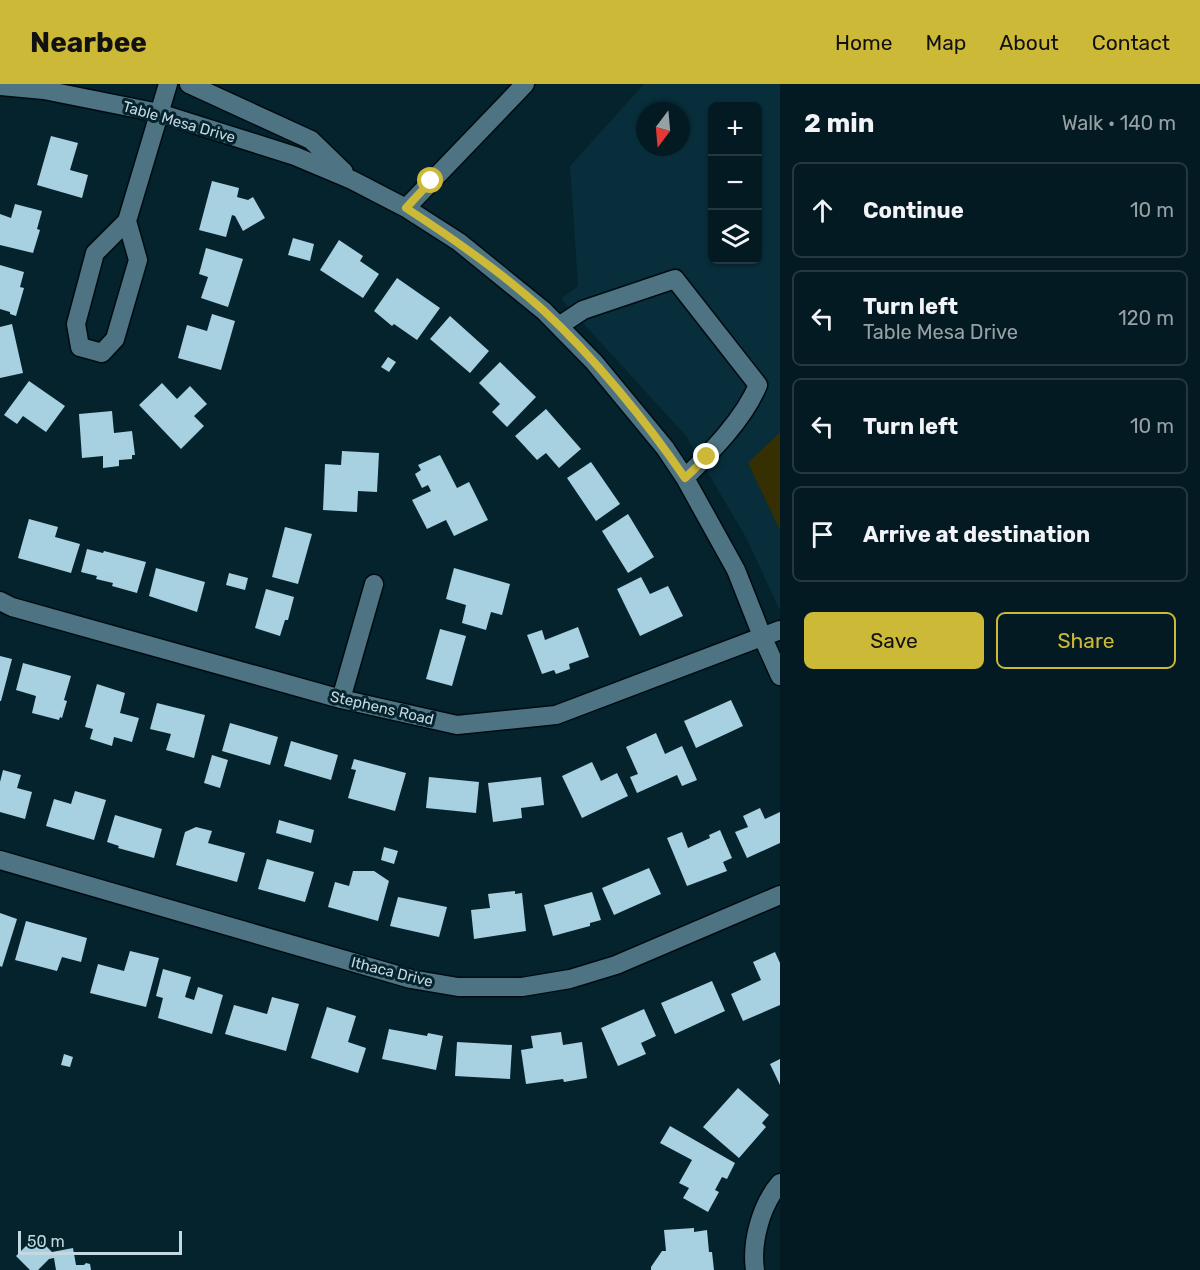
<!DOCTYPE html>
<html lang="en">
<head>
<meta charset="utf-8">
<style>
  :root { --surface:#041a22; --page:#0d232a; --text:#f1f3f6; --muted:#97a1a5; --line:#253840; --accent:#cdb938 }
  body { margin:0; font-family:Rubik,sans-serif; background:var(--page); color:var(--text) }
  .controls { position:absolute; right:18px; top:18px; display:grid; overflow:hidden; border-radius:9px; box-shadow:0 2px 4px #0004 }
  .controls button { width:54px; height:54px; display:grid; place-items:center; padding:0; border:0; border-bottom:2px solid var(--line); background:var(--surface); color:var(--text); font:30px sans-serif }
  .compass { position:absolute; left:636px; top:18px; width:54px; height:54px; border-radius:50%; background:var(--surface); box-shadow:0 2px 4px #0004; rotate:196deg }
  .scale { position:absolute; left:18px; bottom:15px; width:164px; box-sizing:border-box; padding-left:6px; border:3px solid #c4d8e1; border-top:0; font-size:16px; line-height:21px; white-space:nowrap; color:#c4d8e1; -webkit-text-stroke:4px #05232d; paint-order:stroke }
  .stop { position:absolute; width:18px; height:18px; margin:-14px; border:4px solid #cdb938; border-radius:50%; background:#fff }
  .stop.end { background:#cdb938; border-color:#fff; box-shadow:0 2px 6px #0008 }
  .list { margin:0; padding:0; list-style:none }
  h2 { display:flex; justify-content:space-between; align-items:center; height:78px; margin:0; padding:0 24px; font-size:26px }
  h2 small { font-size:20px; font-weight:400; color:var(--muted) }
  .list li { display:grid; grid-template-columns:39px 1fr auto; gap:18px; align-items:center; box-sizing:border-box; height:96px; margin:0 12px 12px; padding:0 12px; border:2px solid var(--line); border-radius:9px }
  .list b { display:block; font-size:22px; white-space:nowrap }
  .list p { margin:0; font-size:20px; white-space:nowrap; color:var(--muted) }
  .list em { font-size:20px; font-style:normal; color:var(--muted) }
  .actions { display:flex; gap:12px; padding:18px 24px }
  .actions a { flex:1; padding:14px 0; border:2px solid var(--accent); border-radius:9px; text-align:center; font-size:21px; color:var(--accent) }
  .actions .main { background:var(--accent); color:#111 }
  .icon { flex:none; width:33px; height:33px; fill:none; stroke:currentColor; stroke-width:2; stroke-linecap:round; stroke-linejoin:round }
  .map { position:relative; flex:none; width:780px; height:1186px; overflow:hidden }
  header { display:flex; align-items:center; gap:36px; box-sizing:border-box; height:84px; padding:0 30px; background:var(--accent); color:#111 }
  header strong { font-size:28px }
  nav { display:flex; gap:33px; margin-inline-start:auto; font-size:21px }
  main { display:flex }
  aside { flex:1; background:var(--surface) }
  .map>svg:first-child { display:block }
</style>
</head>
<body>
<header>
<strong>Nearbee</strong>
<nav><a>Home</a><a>Map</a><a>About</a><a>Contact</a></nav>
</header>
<main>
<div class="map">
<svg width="780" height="1186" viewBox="0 0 780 1186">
  <rect width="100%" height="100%" fill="#05232d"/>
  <!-- built -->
  <path fill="#072e3a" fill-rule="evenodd" d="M644,0h136v527l-33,-72 -61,-103 -125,-137 17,-13 -8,-120zM712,22h46v154h-46zM645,27h36v36h-36z"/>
  <!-- green -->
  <path fill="#362f01" d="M780,348v98l-32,-67z"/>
  <!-- building -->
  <path fill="#a7d0e1" d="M51,52l27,7 -8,27 18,5 -6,23 -45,-13z
    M212,97l27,7 -2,9 11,3 5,-3 12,21 -22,13 -8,-15 -3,-1 -6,22 -27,-7z
    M15,120l27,7 -5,18 3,1 -7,23 -33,-8v-31l11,4z
    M293,154l21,6 -4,17 -22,-6z
    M339,156l24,16 -3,5 19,13 -16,24 -43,-28z
    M206,164l37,11 -15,48 -27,-9 7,-21 -9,-3z
    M0,181l24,7 -4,15 4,1 -8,28 -6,-2v-2l-10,-3z
    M397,194l43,30 -23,32 -23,-16 -2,2 -18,-15z
    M212,230l23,7 -14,49 -43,-12 9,-33 20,6z
    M450,232l39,35 -19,22 -40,-34z
    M12,240l11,49 -23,5v-51z
    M388,273l8,5 -7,10 -8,-5z
    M500,278l36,35 -29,30 -15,-15 8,-8 -21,-21z
    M29,297l36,25 -19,26 -23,-16 -6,8 -13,-9z
    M162,299l15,16 13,-13 17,18 -13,12 10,10 -23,23 -42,-44z
    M546,325l35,40 -22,19 -13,-15 -9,7 -22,-24z
    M112,327l2,22 18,-2 3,24h-3v4l-13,1v6l-16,2v-12l-21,2 -3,-44z
    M342,367l37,2 -2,39 -19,-1 -1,21 -34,-2 2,-46 16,1z
    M440,371l17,33 12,-6 19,38 -34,16 -8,-16 -19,9 -15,-29 19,-9 -3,-6 -6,3 -7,-14 6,-4 -3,-5z
    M591,378l29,42 -24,17 -29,-43z
    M628,430l26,43 -26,16 -26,-42z
    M29,435l29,8 -3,10 25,7 -9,29 -53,-15z
    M285,443l27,7 -14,50 -26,-7z
    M87,465l16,4 1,-2 42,11 -9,31 -25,-7 1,-3 -17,-4 1,-3 -16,-4z
    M156,484l49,14 -8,30 -48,-16z
    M454,484l56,16 -8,31 -11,-3 -5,18 -24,-7 4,-18 -20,-6z
    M229,489l19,5 -3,12 -19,-5z
    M641,493l9,17 18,-8 15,30 -43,20 -23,-47z
    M266,505l28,8 -6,23h-3l-5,16 -25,-8z
    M578,543l11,30 -20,7 1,5 -14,5 -2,-4 -12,4 -15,-39 15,-5 3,10z
    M440,545l26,7 -14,50 -26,-7z
    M0,572l12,3 -11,42h-1z
    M23,579l48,13 -7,24 3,1 -5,17 -2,-1 -1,3 -27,-7 4,-17 -20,-6z
    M97,600l28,9 -5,20 19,5 -7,24 -18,-5 -2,9 -22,-7 3,-10 -8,-2z
    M731,616l12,26 -47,22 -12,-27z
    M157,619l48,12 -11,43 -28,-8 5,-16 -21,-5z
    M230,639l48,14 -8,28 -48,-14z
    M656,649l9,21 17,-8 15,34 -15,6 -5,-11 -40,18 -7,-16 8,-3 -12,-27z
    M291,657l47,14 -7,25 -47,-14z
    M212,671l16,5 -8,28 -16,-5z
    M354,675l52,14 -11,38 -47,-13 8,-28 -5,-1z
    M592,678l9,19 16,-8 11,23 -46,22 -20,-42z
    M3,686l18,5 -4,13 15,4 -7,27 -25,-7v-30z
    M429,693l50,5 -3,31 -50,-5z
    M541,693l3,28 -23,3 1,10 -29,4 -5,-39z
    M75,707l31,9 -12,40 -48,-14 8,-27 17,5z
    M760,724l5,11 15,-7v31l-33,15 -12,-26 13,-5 -5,-11z
    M115,731l47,14 -8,29 -36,-10 1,-2 -12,-4z
    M279,736l35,10 -3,13 -35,-10z
    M196,743l16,4 -4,12 37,10 -8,29 -61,-17 9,-33z
    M720,746l12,28 -9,4 4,9 -40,15 -20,-48 15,-6 6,16 22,-10 -1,-3z
    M384,763l14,4 -4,13 -13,-4z
    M267,775l47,13 -9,30 -47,-13z
    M649,784l12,26 -47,21 -12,-27z
    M353,787h21l15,10 -11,40 -50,-14 7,-25 14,4z
    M515,807v3l7,-1 4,38 -52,8 -3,-29 19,-2 -2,-14z
    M592,808l9,28 -11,3v3l-37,10 -9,-31z
    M398,813l49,10 -8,30 -49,-11z
    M0,829l17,6 -15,48 -2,-1z
    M26,837l61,17 -6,24 -19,-5 -5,14 -42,-11z
    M130,867l29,7 -13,49 -56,-14 8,-29 26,7z
    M775,868l5,11v42l-37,16 -12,-27 30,-14 -8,-18z
    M163,885l28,8 -6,20 9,3 4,-13 25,8 -11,39 -54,-16 5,-20 -7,-2z
    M712,897l13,30 -50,23 -14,-31z
    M272,913l27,7 -13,47 -61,-17 9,-29 33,9z
    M327,923l29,9 -8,26 18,6 -8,25 -47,-15z
    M644,925l12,27 -15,7 5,11 -28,12 -17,-38z
    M389,945l38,7 1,-3 15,3 -7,34 -54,-11z
    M561,948l2,13 19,-3 5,36 -23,4 -1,-3 -37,5 -5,-34 12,-2 -2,-12z
    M457,958l55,3 -2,34 -55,-3z
    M64,970l9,3 -3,10 -9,-2z
    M780,975v26l-10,-21z
    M738,1004l31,27 -7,8 4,4 -27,31 -36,-31z
    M670,1042l65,37 -8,16 -5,-2 -7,13 4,2 -11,20 -25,-14 6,-10 -10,-5 13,-23 -32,-17z
    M694,1144v4l13,-2 2,22h3l2,18h-63v-3l11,-16h4l-2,-21z
    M36,1152l16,16 21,-4 3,17h8l2,-2 4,1 1,6h-35l-2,-12 -5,1 -11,11h-8l-14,-14z"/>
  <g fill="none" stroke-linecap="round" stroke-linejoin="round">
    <!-- minor casing -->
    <g stroke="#000b12" stroke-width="21">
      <path id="minor" d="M189,0l122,56 33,32
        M0,2l44,4 115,23 136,43 57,24 54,28 53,34 85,69 50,51 71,86 20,30 51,92 26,66 18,40
        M406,124l119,-124
        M127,137l11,39 -23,79 -13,14 -22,-6 -4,-23 19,-71 32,-32 41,-137
        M559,242l24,-16 92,-31 83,106c-14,34 -47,67 -73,93
        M0,517l12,6 329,92 116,26 99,-10 224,-85
        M341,615l33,-115
        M0,776l411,119 47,8h64l48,-8 46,-14 164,-70
        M755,1186c-4,-28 6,-65 25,-87"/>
    </g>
    <!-- minor -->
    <use href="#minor" stroke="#4e7484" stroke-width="18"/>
  </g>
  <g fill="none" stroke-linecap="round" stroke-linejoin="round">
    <!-- route -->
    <path stroke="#cdb938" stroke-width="8" d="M431,97l-25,27c48,31 94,63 137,102 50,46 103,111 142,168l22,-21"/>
  </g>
  <g text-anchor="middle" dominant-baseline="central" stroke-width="6" stroke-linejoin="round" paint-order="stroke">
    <!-- street labels -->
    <g font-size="15" fill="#c4d8e1" stroke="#05232d">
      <text transform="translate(179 38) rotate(16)">Table Mesa Drive</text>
      <text transform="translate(382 624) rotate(13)">Stephens Road</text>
      <text transform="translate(392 888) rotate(14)">Ithaca Drive</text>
    </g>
  </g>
</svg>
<div class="controls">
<button>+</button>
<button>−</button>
<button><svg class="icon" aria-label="layers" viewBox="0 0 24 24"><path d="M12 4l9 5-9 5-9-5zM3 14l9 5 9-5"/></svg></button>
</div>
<svg class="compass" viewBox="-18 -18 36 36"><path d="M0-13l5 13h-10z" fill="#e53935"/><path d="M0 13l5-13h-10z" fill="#97a1a5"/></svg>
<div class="scale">50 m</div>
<div class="stop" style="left:431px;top:97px"></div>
<div class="stop end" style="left:707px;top:373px"></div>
</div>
<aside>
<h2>2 min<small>Walk · 140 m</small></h2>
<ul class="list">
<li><svg class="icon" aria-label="ahead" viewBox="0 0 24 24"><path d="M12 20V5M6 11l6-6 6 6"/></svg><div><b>Continue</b></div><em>10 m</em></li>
<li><svg class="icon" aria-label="left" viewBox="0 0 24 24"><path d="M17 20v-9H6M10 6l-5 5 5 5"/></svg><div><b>Turn left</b><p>Table Mesa Drive</p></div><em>120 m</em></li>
<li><svg class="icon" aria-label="left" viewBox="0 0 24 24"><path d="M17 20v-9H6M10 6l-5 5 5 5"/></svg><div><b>Turn left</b></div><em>10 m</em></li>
<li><svg class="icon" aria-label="arrive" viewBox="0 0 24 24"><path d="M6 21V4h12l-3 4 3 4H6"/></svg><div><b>Arrive at destination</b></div></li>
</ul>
<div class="actions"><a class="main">Save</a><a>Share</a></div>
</aside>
</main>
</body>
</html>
